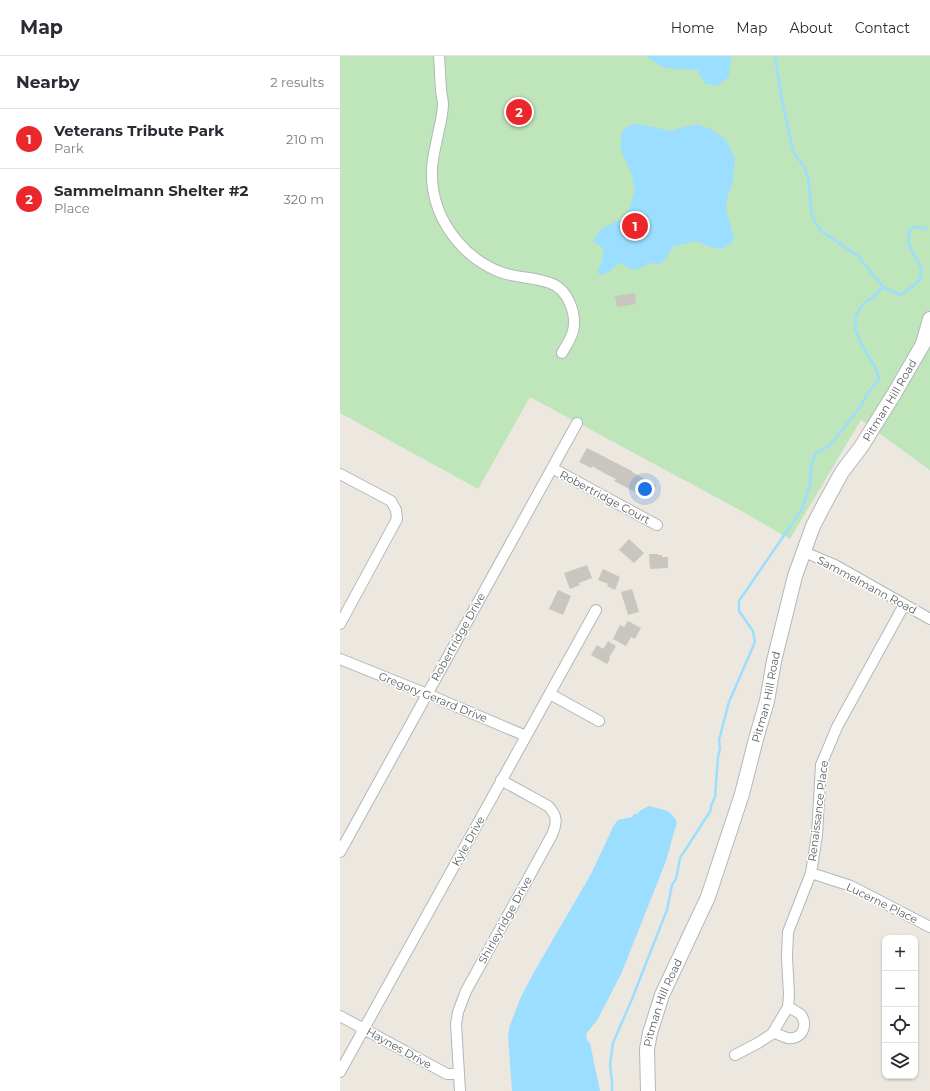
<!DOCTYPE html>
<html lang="en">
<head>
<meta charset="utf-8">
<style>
  :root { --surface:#fff; --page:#f7f7f7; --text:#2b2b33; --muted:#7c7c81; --line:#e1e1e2; --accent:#eb272b }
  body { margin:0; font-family:Montserrat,sans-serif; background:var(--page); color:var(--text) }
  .controls { position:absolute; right:12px; bottom:12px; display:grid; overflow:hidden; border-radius:8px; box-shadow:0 1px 3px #0004 }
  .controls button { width:36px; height:36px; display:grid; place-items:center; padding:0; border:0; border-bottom:1px solid var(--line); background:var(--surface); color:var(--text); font:20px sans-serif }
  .you { position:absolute; left:305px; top:433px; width:14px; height:14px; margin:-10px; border:3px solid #fff; border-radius:50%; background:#1a73e8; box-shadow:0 0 0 6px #1a73e833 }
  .badge { display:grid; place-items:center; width:26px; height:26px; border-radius:50%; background:var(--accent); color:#fff; font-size:13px; font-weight:700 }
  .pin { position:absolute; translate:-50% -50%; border:2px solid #fff; box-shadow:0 1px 4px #0006 }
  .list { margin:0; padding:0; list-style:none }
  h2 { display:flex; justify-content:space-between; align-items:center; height:52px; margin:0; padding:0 16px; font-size:17px }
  h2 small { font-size:13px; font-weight:400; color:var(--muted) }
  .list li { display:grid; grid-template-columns:26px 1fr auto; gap:12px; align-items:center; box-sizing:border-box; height:60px; padding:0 16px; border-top:1px solid var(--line) }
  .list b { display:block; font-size:15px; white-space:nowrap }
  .list p { margin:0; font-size:13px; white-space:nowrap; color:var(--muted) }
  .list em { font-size:13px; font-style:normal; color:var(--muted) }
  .icon { flex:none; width:22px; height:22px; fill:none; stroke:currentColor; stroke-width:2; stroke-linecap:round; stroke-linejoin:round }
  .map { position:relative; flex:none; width:590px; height:1035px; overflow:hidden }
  header { display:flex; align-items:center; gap:24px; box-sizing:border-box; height:56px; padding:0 20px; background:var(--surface); border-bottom:1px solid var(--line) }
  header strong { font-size:19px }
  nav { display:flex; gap:22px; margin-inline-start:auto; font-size:14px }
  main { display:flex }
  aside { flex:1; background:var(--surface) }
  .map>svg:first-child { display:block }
</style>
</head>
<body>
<header>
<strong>Map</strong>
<nav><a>Home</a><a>Map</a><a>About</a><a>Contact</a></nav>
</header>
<main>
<aside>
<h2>Nearby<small>2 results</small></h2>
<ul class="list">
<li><span class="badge">1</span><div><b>Veterans Tribute Park</b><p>Park</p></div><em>210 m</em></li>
<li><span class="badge">2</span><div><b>Sammelmann Shelter #2</b><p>Place</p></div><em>320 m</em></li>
</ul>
</aside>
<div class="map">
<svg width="590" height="1035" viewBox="0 0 590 1035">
  <rect width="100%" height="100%" fill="#ece8df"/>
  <!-- green -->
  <path fill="#bfe5bb" d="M0,0h590v414l-69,-50 -71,119 -54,-31 -206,-111 -52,92 -138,-76z"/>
  <!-- water -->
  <path fill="#9cdeff" d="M307,0h84l-2,21 -13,9 -12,-3 -6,-13 -34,-2 -16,-10z
    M298,68l33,7 24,-7 14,4 17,12 9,18 -2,24 -6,16 -1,12 8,27 -2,6 -11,6 -11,-2 -14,-6 -24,6 -5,10 -7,7 -10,-1 -7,4 -9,3 -15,-7 -10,9 -8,3 -4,-3 4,-8 3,-15 -11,-8 8,-12 21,-10 8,-11 5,-17 -4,-18 -10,-23v-17l8,-8z
    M309,750c13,4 21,2 28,16l-11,39 -44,111 -24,47 -12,15 1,6 3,3 10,48h-88l-4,-55 2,-11 11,-28 13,-25 57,-98 23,-49 4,-5 14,-3 2,-3h3l4,-4z"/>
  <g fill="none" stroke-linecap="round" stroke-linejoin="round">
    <!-- stream -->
    <path stroke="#9cdeff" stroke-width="2.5" d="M435,0l7,44 11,51 11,16 4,10 4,39 8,14 37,25 26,32 18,8 12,-9 8,-8v-10l-12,-23 -1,-9 3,-8 7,-1 8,2
      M272,1035v-9l-2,-18 3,-21 19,-44 35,-89 5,-25 4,-6 4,-21 31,-48v-4l4,-9 3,-40 2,-9 -1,-8 10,-38 26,-60 -2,-11 -14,-20v-10l63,-92 8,-25 1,-17 4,-13 15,-9 31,-39 6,-12 12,-15 -4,-12 -14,-23 -6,-16 1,-13 7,-11 10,-7 10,-10"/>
  </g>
  <!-- building -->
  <path fill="#c9c5bf" d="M180,47l7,6 -1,9 -8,3 -8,-5 1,-9z
    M295,237l1,11 -19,3 -2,-11z
    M247,392l45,23v1l24,13 -6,12 -8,-4 -1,2 -6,-3 -21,-11 2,-2 -12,-6 -12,-7 -1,2 -12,-6z
    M289,483l15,14 -10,10 -15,-13z
    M309,498h9v1h4v2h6v11l-18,1z
    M247,509l5,13 -13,5 1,2 -10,4 -6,-16z
    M263,513l17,8 -5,13 -8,-4 1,-2 -10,-4z
    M292,533l7,23 -11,3 -7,-23z
    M218,534l13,6 -8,19 -14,-6z
    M288,565l13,7 -6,11 -4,-2 -5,9 -13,-7 7,-14 4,2z
    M268,585l8,5 -7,12 1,1 -3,5 -16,-9 6,-10 6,4z"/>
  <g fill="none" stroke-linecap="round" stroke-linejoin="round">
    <!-- street casing -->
    <g stroke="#b2b7bb" stroke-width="12">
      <path id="street" d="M99,0c1,11 1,22 2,33 0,5 2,10 2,15 0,10 -3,21 -5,30 -2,11 -6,25 -6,36 -1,27 9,52 26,72 11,13 27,24 42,30 16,6 34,5 50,11 18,6 27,31 23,48 -2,8 -7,15 -11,22
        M212,412l105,57
        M0,418l51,27 5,9 1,9 -57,105
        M464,496l31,13 95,54
        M0,603l87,35 99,42
        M210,638l49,27
        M0,796l237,-429
        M471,817l40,13 79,41
        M0,960l107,58h12
        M433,976c5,2 10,5 15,6 13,2 21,-12 13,-23 -3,-3 -9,-6 -13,-8
        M395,999l23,-12 14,-9 16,-27 1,-12 -2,-38 1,-25 23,-59 6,-38 4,-70 16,-38 67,-122
        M0,1016l256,-462
        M120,1035l-4,-67 2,-12 8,-21 86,-156c5,-12 6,-19 -4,-29l-47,-26"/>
    </g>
    <!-- secondary casing -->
    <g stroke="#b3b8bd" stroke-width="16">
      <g id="secondary">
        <path id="s1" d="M308,1035l-1,-42 3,-16 12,-38 46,-98 34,-103 14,-55 11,-38 7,-40 21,-85 18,-50 12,-23 17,-31 19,-25 33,-53 29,-50 7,-25"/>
      </g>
    </g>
    <!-- street -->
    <use href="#street" stroke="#fff" stroke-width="10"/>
    <!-- secondary -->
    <use href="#secondary" stroke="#fff" stroke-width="14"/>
  </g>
  <g text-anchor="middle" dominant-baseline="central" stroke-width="3" stroke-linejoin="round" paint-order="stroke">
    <!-- street labels -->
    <g font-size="11" fill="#585d61" stroke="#fff">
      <text stroke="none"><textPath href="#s1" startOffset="740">Pitman Hill Road</textPath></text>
      <text transform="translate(265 441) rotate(28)">Robertridge Court</text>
      <text transform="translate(527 529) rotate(28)">Sammelmann Road</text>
      <text transform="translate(118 581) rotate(-61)">Robertridge Drive</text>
      <text stroke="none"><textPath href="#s1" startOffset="415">Pitman Hill Road</textPath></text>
      <text transform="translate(93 641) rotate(22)">Gregory Gerard Drive</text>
      <text transform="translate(478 755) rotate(-83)">Renaissance Place</text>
      <text transform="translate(128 785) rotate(-61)">Kyle Drive</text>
      <text transform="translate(542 847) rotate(26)">Lucerne Place</text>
      <text transform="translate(165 864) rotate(-61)">Shirleyridge Drive</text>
      <text stroke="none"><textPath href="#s1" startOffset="91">Pitman Hill Road</textPath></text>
      <text transform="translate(59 992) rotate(29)">Haynes Drive</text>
    </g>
  </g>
</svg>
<div class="controls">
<button>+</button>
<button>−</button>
<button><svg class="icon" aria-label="locate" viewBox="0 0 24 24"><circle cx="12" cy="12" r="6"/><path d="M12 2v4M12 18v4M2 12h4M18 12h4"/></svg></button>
<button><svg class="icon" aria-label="layers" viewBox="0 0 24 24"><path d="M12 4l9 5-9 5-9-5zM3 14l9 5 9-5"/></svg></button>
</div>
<div class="you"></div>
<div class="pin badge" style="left:295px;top:170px">1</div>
<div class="pin badge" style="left:179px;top:56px">2</div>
</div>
</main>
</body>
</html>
